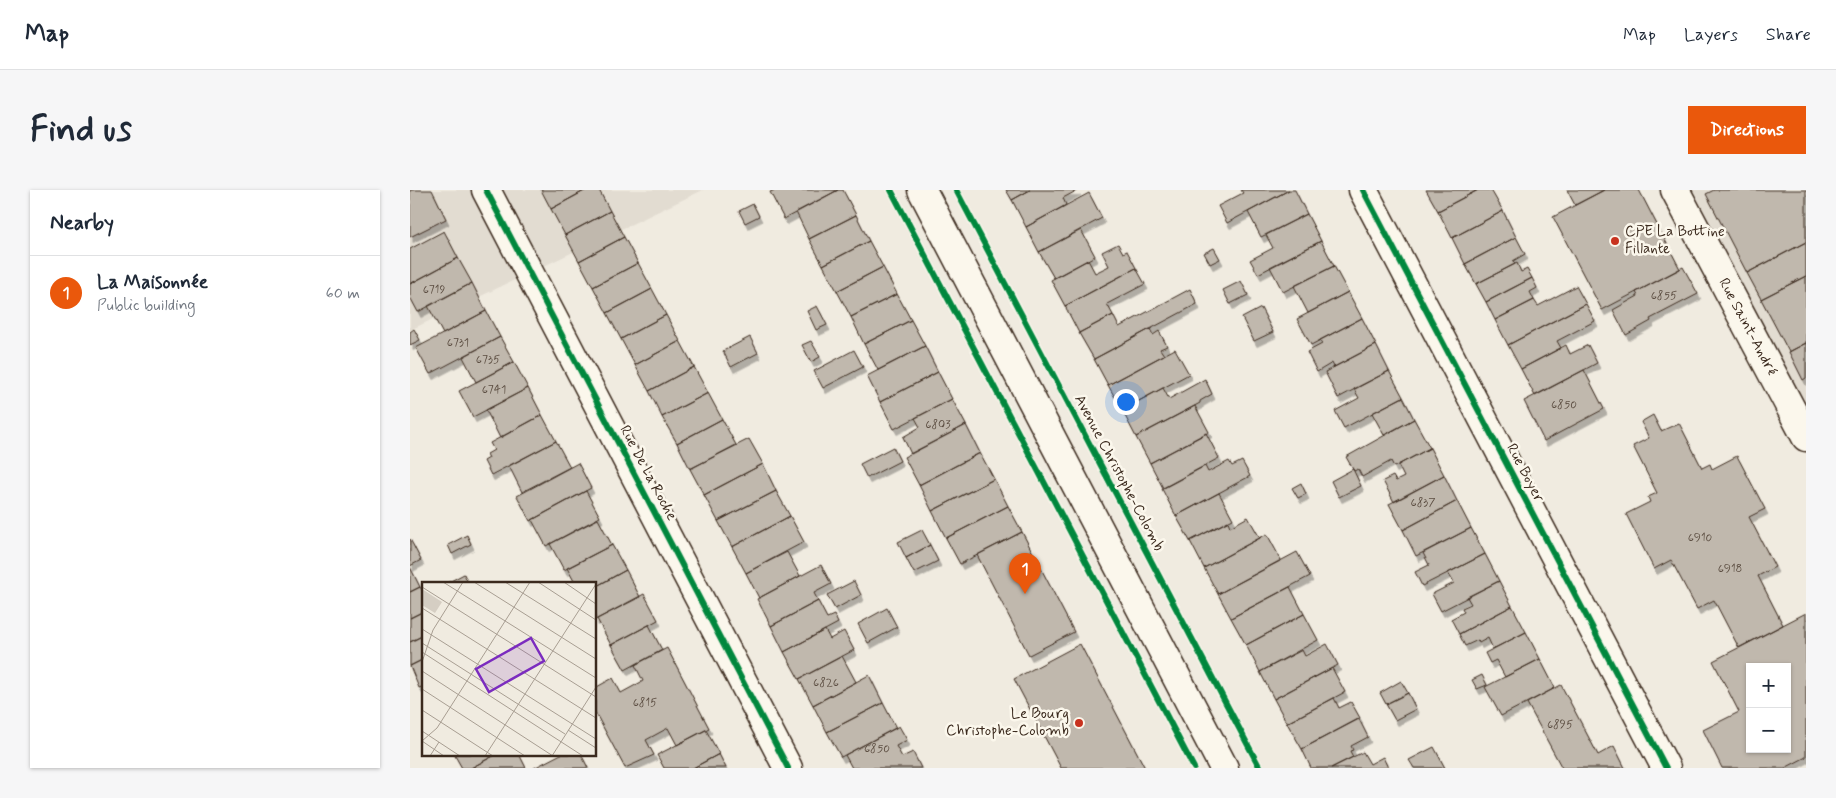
<!DOCTYPE html>
<html lang="en">
<head>
<meta charset="utf-8">
<style>
  :root { --surface:#fff; --page:#f6f6f7; --text:#1f2937; --muted:#747a83; --line:#e0e1e3; --accent:#ea580c }
  body { margin:0; font-family:Mynerve,sans-serif; background:var(--page); color:var(--text) }
  .controls { position:absolute; right:15px; bottom:15px; display:grid; overflow:hidden; border-radius:0px; box-shadow:0 1px 4px #0004 }
  .controls button { width:45px; height:45px; display:grid; place-items:center; padding:0; border:0; border-bottom:1px solid var(--line); background:var(--surface); color:var(--text); font:25px sans-serif }
  .you { position:absolute; left:715px; top:211px; width:18px; height:18px; margin:-12px; border:4px solid #fff; border-radius:50%; background:#1a73e8; box-shadow:0 0 0 8px #1a73e833 }
  .badge { display:grid; place-items:center; width:32px; height:32px; border-radius:50%; background:var(--accent); color:#fff; font-size:16px; font-weight:700 }
  .pin { position:absolute; translate:-50% -41px; filter:drop-shadow(0 1px 2px #0008) }
  .pin::after { content:''; position:absolute; top:26px; width:18px; height:15px; background:inherit; clip-path:polygon(0 0,100% 0,50% 100%) }
  .list { margin:0; padding:0; list-style:none }
  h2 { display:flex; justify-content:space-between; align-items:center; height:65px; margin:0; padding:0 20px; font-size:21px }
  h2 small { font-size:16px; font-weight:400; color:var(--muted) }
  .list li { display:grid; grid-template-columns:32px 1fr auto; gap:15px; align-items:center; box-sizing:border-box; height:75px; padding:0 20px; border-top:1px solid var(--line) }
  .list b { display:block; font-size:19px; white-space:nowrap }
  .list p { margin:0; font-size:16px; white-space:nowrap; color:var(--muted) }
  .list em { font-size:16px; font-style:normal; color:var(--muted) }
  .map { position:relative; flex:none; width:1396px; height:578px; overflow:hidden; border-radius:0px }
  header { display:flex; align-items:center; gap:30px; box-sizing:border-box; height:70px; padding:0 25px; background:var(--surface); border-bottom:1px solid var(--line) }
  header strong { font-size:24px }
  nav { display:flex; gap:28px; margin-inline-start:auto; font-size:18px }
  .intro { display:flex; align-items:center; justify-content:space-between; box-sizing:border-box; height:120px; padding:0 30px }
  h1 { margin:0; font-size:35px }
  .button { padding:12px 22px; border-radius:0px; background:var(--accent); color:#fff; font-size:18px; font-weight:700 }
  main { display:flex; gap:30px; padding:0 30px }
  aside { flex:1; background:var(--surface); border-radius:0px; box-shadow:0 1px 4px #0004 }
  .map>svg:first-child { display:block }
</style>
</head>
<body>
<header>
<strong>Map</strong>
<nav><a>Map</a><a>Layers</a><a>Share</a></nav>
</header>
<div class="intro"><h1>Find us</h1><a class="button">Directions</a></div>
<main>
<aside>
<h2>Nearby<small></small></h2>
<ul class="list">
<li><span class="badge">1</span><div><b>La Maisonnée</b><p>Public building</p></div><em>60 m</em></li>
</ul>
</aside>
<div class="map">
<svg width="1396" height="578" viewBox="0 0 1396 578">
  <defs>
    <filter id="shadow"><feDropShadow dx="3" dy="5.5" stdDeviation="0" flood-color="#0004"/></filter>
  </defs>
  <rect width="100%" height="100%" fill="#f0ebe0"/>
  <filter id="ink" filterUnits="userSpaceOnUse"><feTurbulence type="fractalNoise" baseFrequency=".02" numOctaves="2"/><feDisplacementMap in="SourceGraphic" scale="10" xChannelSelector="R" yChannelSelector="G"/><feConvolveMatrix kernelMatrix="1 2 1 2 8 2 1 2 1" color-interpolation-filters="sRGB"/></filter>
  <g filter="url(#ink)">
    <!-- built -->
    <path fill="#e2dcd1" d="M0,0h293l-293,140z
      M1265,0h131v247z"/>
    <!-- building -->
    <path fill="#c0b8ad" stroke="#3b2a1e" fill-rule="evenodd" filter="url(#shadow)" d="M0,0h22l14,29 -36,18z
      M131,0h45l-35,19z
      M176,0h13l11,21 -45,24 -14,-26z
      M365,0h63l-54,29 -14,-27z
      M428,0h5l13,25 -47,24 -13,-27z
      M596,0h24l-18,10z
      M620,0h48l-15,8 3,7 -40,22 -14,-27z
      M831,0h48l-62,33 -9,-17 25,-13z
      M879,0h6l12,24 -46,23 -13,-25z
      M1016,0h52l-40,21z
      M1068,0h13l12,21 -51,27 -14,-27z
      M1157,0h37l-29,15z
      M1194,0h35l41,79 -78,41 -49,-93z
      M1304,0h92v52l-59,31 -41,-79z
      M679,3l13,25 -63,34 -13,-25z
      M343,14l6,12 -14,7 -6,-12z
      M200,21l14,26 -45,24 -14,-26z
      M1093,21l13,26 -51,27 -13,-26z
      M897,24l14,27 -63,33 -8,-14 23,-12 -7,-13z
      M446,25l13,26 -46,24 -14,-26z
      M671,40l14,26 -41,22 -15,-26z
      M34,41l14,27 -48,26v-35z
      M214,47l14,26 -45,24 -14,-26z
      M1106,47l9,17 -12,7 2,3 -39,20 -11,-20z
      M459,51l14,26 -46,24 -14,-26z
      M911,51l13,25 -51,26 -13,-25z
      M1396,52v34l-45,23 -14,-26z
      M708,54l5,9 4,-2 9,17 -71,38 -14,-26 37,-20 7,13 14,-7 -7,-14z
      M804,58l6,11 -10,5 -6,-11z
      M48,68l14,25 -54,29 -8,-15v-13z
      M228,73l14,26 -45,24 -14,-26z
      M1107,73l4,9 6,-3 5,9 -46,24 -10,-18z
      M924,76l14,26 -40,21 -14,-27z
      M473,77l14,27 -46,23 -14,-26z
      M1273,77l15,27 -48,25 1,2 -25,14 -13,-25 25,-14 -2,-4z
      M726,78l9,16 -38,20 6,11 -34,18 -14,-27z
      M1396,86v67l-17,9 -28,-53z
      M1122,88l5,10 -7,4 4,8 -39,20 -9,-18z
      M831,91l7,14 -18,9 -7,-14z
      M62,93l14,28 -43,23 -15,-28z
      M1166,96l10,18 -78,41 -13,-25 39,-20 4,6z
      M242,99l14,26 -45,24 -14,-26z
      M780,99l7,15 -103,55 -15,-26 34,-18 6,12z
      M938,102l14,26 -51,27 -14,-26z
      M487,104l14,26 -47,24 -13,-27z
      M1176,114l9,17 -38,20 4,7 -40,21 -13,-24z
      M407,116l10,19 -11,5 -9,-19z
      M851,118l12,24 -19,9 -12,-23z
      M76,121l14,26 -70,37 -14,-26z
      M256,125l14,26 -45,24 -14,-26z
      M952,128l14,27 -42,22 -2,-4 -15,9 -10,-20 15,-8 -2,-4z
      M501,130l14,26 -47,24 -14,-26z
      M4,139l6,11 -10,5v-13z
      M740,139l3,6 6,-4 8,15 -7,3 4,6 -56,30 -14,-26z
      M90,147l14,25 -38,20 -13,-25z
      M340,147l8,16 -27,14 -8,-16z
      M270,151l14,26 -45,24 -14,-26z
      M401,151l9,16 -9,5 -9,-17z
      M1396,153v35l-3,2 -14,-28z
      M966,155l13,26 -51,27 -13,-26z
      M1156,155l4,9 18,-9 9,18 -62,33 -14,-27z
      M515,156l13,26 -58,30 -13,-26z
      M765,159l14,25 -67,36 -14,-25z
      M444,160l9,17 -40,21 -9,-17z
      M104,172l14,26 -55,29 -14,-26z
      M284,177l14,26 -46,24 -13,-26z
      M1174,180l20,39 -60,32 -20,-40z
      M979,181l14,26 -59,31 -9,-17 24,-13 -5,-9z
      M528,182l14,27 -58,30 -14,-27z
      M795,189l7,15 -12,7v2l-64,34 -14,-27 41,-22 6,11z
      M118,198l14,27 -42,23 -14,-28z
      M298,203l14,26 -45,24 -15,-26z
      M993,207l11,22 -30,16 -12,-22z
      M542,209l14,26 -55,29 -8,-17 17,-10 -5,-9z
      M785,216l14,26 -59,31 -14,-26z
      M132,225l14,26 -65,34 -7,-14 5,-3 -2,-4 7,-4 -4,-7z
      M1243,225l8,16 18,-8 23,45 8,-4 2,5 25,-13 28,53 -16,8 26,50 -17,9 25,49 -44,23 -25,-48 -17,9 -26,-49 -17,9 -28,-55 24,-12 -2,-5 9,-4 -24,-47 16,-8 -8,-16z
      M312,229l14,26 -46,24 -13,-26z
      M1004,229l16,29 -36,19 -3,-6 -29,16 -4,-8 -4,2 -8,-14z
      M556,235l14,28 -61,32 -15,-28z
      M796,243l13,25 -56,30 -13,-25z
      M339,249l14,25 -59,31 -14,-26z
      M146,251l14,26 -48,25 -13,-26z
      M483,257l7,14 -33,17 -7,-14z
      M1020,258l14,27 -50,27 -11,-21 10,-5 3,5 8,-4 -6,-12z
      M570,263l14,26 -62,32 -13,-26z
      M819,271l3,5 10,-5 8,15 -74,40 -14,-27 43,-23 3,6z
      M168,273l13,25 -61,33 -13,-25z
      M353,274l13,27 -58,30 -14,-26z
      M943,279l8,17 -22,11 -8,-16z
      M1034,285l13,26 -54,29 -14,-26z
      M584,289l14,27 -62,32 -14,-27z
      M891,293l5,11 -8,4 -6,-10z
      M176,301l14,26 -54,29 -14,-26z
      M366,301l14,25 -58,31 -14,-26z
      M809,303l14,26 -43,22 -14,-25z
      M1047,311l14,27 -55,28 -13,-26z
      M598,316l14,26 -62,32 -14,-26z
      M380,326l14,26 -58,31 -14,-26z
      M838,327l12,21 -56,30 -14,-27 38,-20 2,6z
      M188,329l14,26 -48,25 -14,-26z
      M1061,338l14,26 -63,32 -7,-14 14,-7 -6,-12z
      M512,340l8,15 -24,13 -8,-16z
      M612,342l52,100 -45,23 -52,-100z
      M857,344l14,26 -63,34 -14,-26z
      M57,345l4,9 -19,10 -4,-9z
      M0,349l11,21 -11,6z
      M202,355l14,25 -31,17v-4h-20l-8,-15z
      M520,355l8,16 -24,12 -8,-15z
      M377,362l13,24 -41,22 -13,-25z
      M887,362l13,24 -79,42 -13,-24z
      M1075,364l14,27 -58,30 -9,-17 22,-11 -6,-10z
      M411,375l10,19 -17,9 4,8 -47,25 -14,-27z
      M0,377l10,20 -10,5z
      M216,380l14,27 -45,23v-33z
      M54,384l4,9h-21z
      M444,391l7,14 -26,14 -8,-14z
      M1089,391l13,25 -53,28 -8,-15 13,-7 -2,-4 9,-4 -4,-7z
      M10,397l4,6v18l-14,7v-26z
      M880,397l14,27 -58,31 -15,-27z
      M234,404l14,26 -47,25 -14,-26z
      M408,411l9,17 7,-3 4,8 -54,29 -13,-26z
      M1102,416l14,26 -33,17 -5,-11 -9,5 -1,-3 -13,6 -6,-12z
      M477,418l10,19 -29,16 -10,-19z
      M14,421v24l-14,7v-24z
      M1396,423v144l-21,11h-63l-19,-38 36,-18 -26,-51zM1340,477h37v82h-37z
      M894,424l14,26 -58,32 -14,-27z
      M239,435l13,25 -37,20 -14,-25z
      M415,440l5,9 14,-8 10,19 -55,29 -15,-27z
      M1116,442l14,27 -35,18 -9,-17 -6,3 -5,-10z
      M14,445v24l-14,7v-24z
      M670,454l65,124h-84l-47,-89z
      M917,454l11,21 -64,34 -14,-27 42,-22 3,6z
      M257,458l42,80 -32,17 -9,-17 -22,12 8,15 -29,13 -30,-56v-24l18,-10 8,15 22,-12 -8,-16z
      M432,466l14,26 -43,23 -14,-26z
      M14,469v27l-5,2 -9,-22z
      M1130,469l15,29 -54,28 -16,-29z
      M922,478l13,24 -58,31 -13,-24z
      M459,485l14,28 -56,29 -14,-27z
      M1072,485l5,10 -10,4 -5,-9z
      M991,491l7,12 -22,11 -6,-11z
      M1151,495l37,70 16,-9 11,22h-63l-35,-65z
      M998,503l8,16 -21,11 -9,-16z
      M924,508l5,10 12,-6 9,16 -58,31 -15,-26z
      M473,513l13,25 -55,29 -14,-25z
      M949,529l9,18 -17,9 2,4 -3,1 3,6 -22,11h-20l-9,-19z
      M489,536l8,14 -11,6 6,11 11,-5 8,16h-69l-7,-13z
      M296,540l13,24 -26,14h-29l-7,-13z
      M1024,557l11,21h-31l-5,-8z
      M953,562l7,12 13,-7 5,11h-57z
      M44,564h43l-26,14h-9z
      M87,564h22l7,14h-55z
      M151,564h20l7,14h-54z
      M309,564l7,14h-33z"/>
    <g fill="none" stroke-linecap="round" stroke-linejoin="round">
      <!-- minor casing -->
      <g stroke="#3b2a1e" stroke-width="31">
        <g id="minor">
          <path d="M76,0l302,578"/>
          <path d="M953,0l303,578"/>
          <path id="s1" d="M1265,0l131,247"/>
        </g>
      </g>
      <!-- major casing -->
      <g stroke="#3b2a1e" stroke-width="31">
        <path id="major" d="M512,0l302,578"/>
      </g>
      <!-- minor -->
      <use href="#minor" stroke="#fbf7ec" stroke-width="28"/>
      <!-- major -->
      <use href="#major" stroke="#fbf7ec" stroke-width="28"/>
      <!-- cycleway casing -->
      <g stroke="#fbf7ec" stroke-width="9">
        <path id="cycleway" d="M76,0l302,578
          M481,0l303,578
          M546,0l304,578
          M953,0l303,578"/>
      </g>
      <!-- cycleway -->
      <use href="#cycleway" stroke="#00873e" stroke-width="6"/>
    </g>
  </g>
  <!-- markers -->
  <g fill="#c8321e" stroke="#fbf7ec" stroke-width="2">
    <circle cx="1205" cy="51" r="5"/>
    <circle cx="669" cy="533" r="5"/>
  </g>
  <g text-anchor="middle" dominant-baseline="central" stroke-width="5" stroke-linejoin="round" paint-order="stroke">
    <!-- number labels -->
    <g font-size="12" fill="#5c4e42">
      <text x="24" y="100">6719</text>
      <text x="1254" y="106">6855</text>
      <text x="48" y="153">6731</text>
      <text x="78" y="170">6735</text>
      <text x="84" y="200">6741</text>
      <text x="1154" y="215">6850</text>
      <text x="528" y="235">6803</text>
      <text x="1013" y="313">6837</text>
      <text x="1290" y="348">6910</text>
      <text x="1320" y="379">6918</text>
      <text x="416" y="493">6826</text>
      <text x="235" y="513">6815</text>
      <text x="1150" y="535">6895</text>
      <text x="467" y="559">6850</text>
    </g>
    <!-- poi labels -->
    <g font-size="15" fill="#3b2a1e" stroke="#fbf7ec" text-anchor="start">
      <text x="1215" y="42">CPE La Bottine<tspan x="1215" dy="17">Fillante</tspan></text>
      <text x="659" y="524" text-anchor="end">Le Bourg<tspan x="659" dy="17">Christophe-Colomb</tspan></text>
    </g>
    <!-- street labels -->
    <g font-size="15" fill="#3b2a1e" stroke="#fbf7ec">
      <text stroke="none"><textPath href="#s1" startOffset="155">Rue Saint-André</textPath></text>
      <text transform="translate(238 283) rotate(62)">Rue De La Roche</text>
      <text transform="translate(709 283) rotate(62)">Avenue Christophe-Colomb</text>
      <text transform="translate(1115 283) rotate(62)">Rue Boyer</text>
    </g>
  </g>
  <!-- overview -->
  <g transform="translate(12 392)">
    <rect width="174" height="174" fill="#f0ebe0"/>
    <path d="M0,7l20,13 -7,11 -13,-8z" fill="#d5cec3"/>
    <path fill="none" stroke="#a89e92" stroke-width="1" d="M21,0l153,96M52,0l122,77M83,0l91,57M116,0l58,38M142,0l32,22M0,5l174,110M0,26l174,110M0,47l174,110M0,61l143,91M0,70l161,104M0,80l11,-32 30,-48M0,89l131,85M0,107l103,67M0,128l71,46M146,148l28,18M0,149l38,25M0,159l15,-13 93,-146M0,159l22,15M8,174l9,-14M63,174l111,-172M130,174l44,-69"/>
    <path fill="#7b2cbf" fill-opacity="0.15" stroke="#7b2cbf" stroke-width="2.5" d="M109,56l13,23 -55,31 -13,-23z"/>
    <rect width="174" height="174" fill="none" stroke="#3b2a1e" stroke-width="2.5"/>
  </g>
</svg>
<div class="controls">
<button>+</button>
<button>−</button>
</div>
<div class="you"></div>
<div class="pin badge" style="left:615px;top:404px">1</div>
</div>
</main>
</body>
</html>
